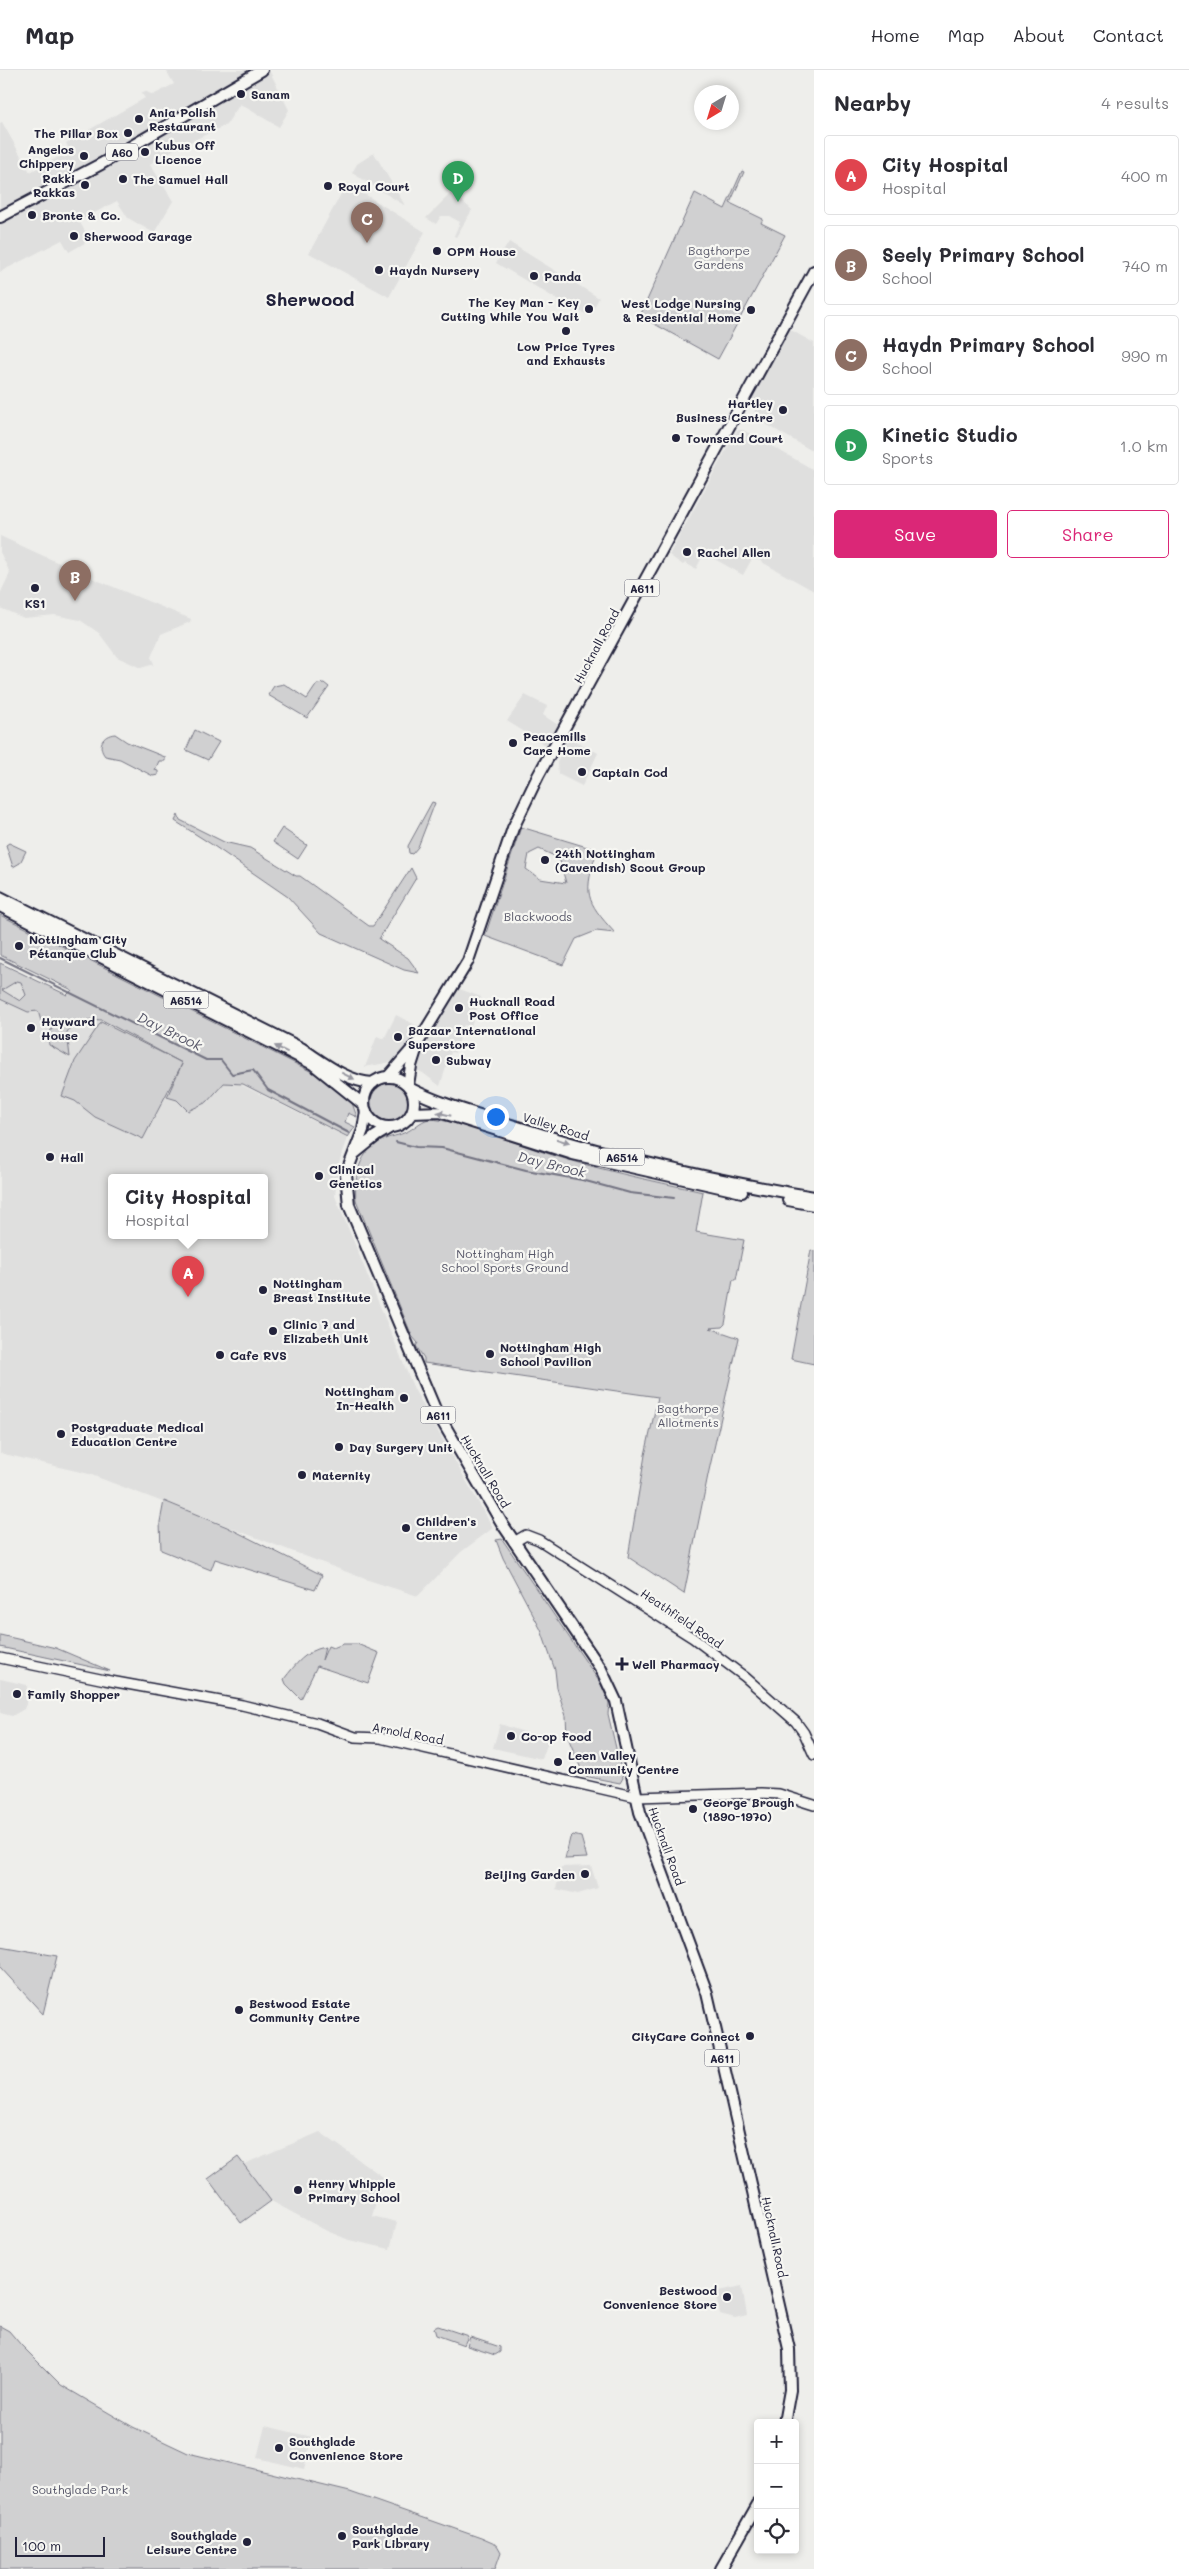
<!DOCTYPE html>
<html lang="en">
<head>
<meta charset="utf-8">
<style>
  :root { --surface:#fff; --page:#f7f7f7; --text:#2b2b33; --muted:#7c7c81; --line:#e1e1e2; --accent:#db2777 }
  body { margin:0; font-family:Mali,sans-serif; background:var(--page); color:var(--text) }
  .controls { position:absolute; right:15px; bottom:15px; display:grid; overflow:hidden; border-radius:5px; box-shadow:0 2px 8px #0003 }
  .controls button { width:45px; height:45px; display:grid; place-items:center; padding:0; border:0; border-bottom:1px solid var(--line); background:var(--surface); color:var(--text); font:25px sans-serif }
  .compass { position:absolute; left:694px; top:15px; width:45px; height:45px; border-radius:50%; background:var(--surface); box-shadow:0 2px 8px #0003; rotate:218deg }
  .scale { position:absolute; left:15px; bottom:12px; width:90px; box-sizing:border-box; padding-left:5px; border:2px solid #22223b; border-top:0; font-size:14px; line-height:18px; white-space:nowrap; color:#22223b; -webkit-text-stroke:4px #f6f6f2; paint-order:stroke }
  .you { position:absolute; left:495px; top:1046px; width:18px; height:18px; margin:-12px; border:4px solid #fff; border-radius:50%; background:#1a73e8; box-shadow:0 0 0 8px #1a73e833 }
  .badge { display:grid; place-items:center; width:32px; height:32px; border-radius:50%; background:var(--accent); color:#fff; font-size:16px; font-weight:700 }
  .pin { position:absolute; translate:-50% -41px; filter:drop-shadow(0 1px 2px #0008) }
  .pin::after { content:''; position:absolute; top:26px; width:18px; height:15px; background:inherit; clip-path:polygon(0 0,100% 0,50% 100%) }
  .popup { position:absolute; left:108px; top:1104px; width:160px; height:65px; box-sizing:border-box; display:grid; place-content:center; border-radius:5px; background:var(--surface); filter:drop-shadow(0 1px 4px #0005); font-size:16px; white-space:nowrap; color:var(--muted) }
  .popup b { font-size:19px; color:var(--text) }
  .popup::after { content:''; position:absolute; left:50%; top:100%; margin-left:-10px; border:10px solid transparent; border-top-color:var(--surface) }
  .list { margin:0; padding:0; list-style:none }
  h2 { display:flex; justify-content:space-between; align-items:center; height:65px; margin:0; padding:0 20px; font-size:21px }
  h2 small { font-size:16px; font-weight:400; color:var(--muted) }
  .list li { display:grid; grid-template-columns:32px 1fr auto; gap:15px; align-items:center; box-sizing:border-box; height:80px; margin:0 10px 10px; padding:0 10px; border:1px solid var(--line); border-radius:5px }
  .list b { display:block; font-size:19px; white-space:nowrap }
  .list p { margin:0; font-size:16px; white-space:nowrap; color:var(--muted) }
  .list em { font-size:16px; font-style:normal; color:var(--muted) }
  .actions { display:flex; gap:10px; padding:15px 20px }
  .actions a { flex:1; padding:11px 0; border:1px solid var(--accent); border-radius:5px; text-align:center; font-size:18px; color:var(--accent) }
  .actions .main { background:var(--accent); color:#fff }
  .icon { flex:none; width:28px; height:28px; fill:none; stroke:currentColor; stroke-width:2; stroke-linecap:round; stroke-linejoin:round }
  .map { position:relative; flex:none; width:814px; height:2499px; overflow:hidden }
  header { display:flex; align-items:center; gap:30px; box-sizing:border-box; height:70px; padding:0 25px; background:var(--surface); border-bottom:1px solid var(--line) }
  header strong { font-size:24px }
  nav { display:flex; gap:28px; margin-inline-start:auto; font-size:18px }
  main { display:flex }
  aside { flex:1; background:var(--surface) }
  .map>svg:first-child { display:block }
</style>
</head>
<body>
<header>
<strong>Map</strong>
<nav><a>Home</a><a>Map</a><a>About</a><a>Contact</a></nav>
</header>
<main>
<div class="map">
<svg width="814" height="2499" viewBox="0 0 814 2499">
  <rect width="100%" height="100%" fill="#eeeeeb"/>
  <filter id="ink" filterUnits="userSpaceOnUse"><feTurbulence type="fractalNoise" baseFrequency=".02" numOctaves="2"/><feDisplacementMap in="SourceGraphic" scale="10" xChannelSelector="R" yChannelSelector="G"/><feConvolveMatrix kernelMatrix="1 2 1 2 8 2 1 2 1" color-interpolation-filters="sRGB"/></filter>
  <g filter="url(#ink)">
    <!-- built -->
    <path fill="#dfdfde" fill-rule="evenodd" d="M171,0h98l20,40 -10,17 -39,-23 -14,21 -53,25 -23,14 23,37 -19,32 -26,-15 -11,-17 -38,20 11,19 -21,12 -7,-12 -62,32v-149l2,-1 28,50 40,-21 -4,-8 79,-45 -4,-5 4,-2 8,4 21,-11 -7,-12z
      M374,83l30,51v1l-52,-32 5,-9z
      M347,113l78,49 -36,65 -80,-44z
      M452,122l20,18 -16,27 -2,-1 6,-14 -11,-6h-8l-5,8 -10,-6z
      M509,172l90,56 -9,17 -17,-6 -77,-46z
      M789,259l25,14v109l-57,-33 -6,-20z
      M737,360h6l71,40v121l-61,-34 -10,18 -39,-22 -8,16 -11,-6 -2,2 -14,-10z
      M0,466l94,43 97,40 -1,3 -29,12 -10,23 3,7 -13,4 -24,-11 -18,-24 -19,-13 -25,-5 -31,3 -24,-10v-14l10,-21 -10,-21z
      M525,625l22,11 -4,9 15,10 -1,6 41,22 -16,33 -24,-12 -1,-11 3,-9 -53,-33z
      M0,895l348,173 -10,28 -3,30 79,193 79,139 -32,24 -43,44 -50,-16 -279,-106 -89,-21zM112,1108h152v58h-152z
      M457,918l24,9 -10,30 -7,-2 -9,28 -4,-1 -11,34 -17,-13 -27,-12 -31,6 12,-31 7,3 12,-24 35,18z
      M0,1609l27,6 -1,19 -2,5 -12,7 -12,-3z
      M500,1654l39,13 11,-1 -8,23 -49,-11z
      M591,1796l7,22 -20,6 -22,-5 5,-22z
      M320,2062l63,45 -11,39 25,6 -7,27 -41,-9 -22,-9 -56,-30 -30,22 -33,-44 30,-22 6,7z
      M742,2216l5,29 -12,3 -15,-4 -5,-22z
      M265,2356l47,11 -8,32 -47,-11z"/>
    <!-- green -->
    <path fill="#d0d0d1" stroke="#797986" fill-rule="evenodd" d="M742,101l2,1 -14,31 33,16 -2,4 24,12 -67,124 -78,-43 55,-123 30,16z
      M324,613l5,4 -22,31 -39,-23 6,-9 10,-2 23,15 10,-15z
      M195,660l24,12 -11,18 -22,-10z
      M115,664l12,8 38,15v4h-6l-4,9 3,1v4l-5,1 -33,-17 -15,-3c-8,-10 -3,-21 10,-22z
      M432,732l3,1 -17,44 -6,7 -3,-1 -1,-7z
      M178,745l2,5 44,22 26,6 46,28h4l69,50h4l38,-58 5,10 -37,61 29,19 11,15 -15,-3 -83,-37 -33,-36 -77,-53 -36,-23z
      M521,757l76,23c-13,44 -13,49 18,83l-19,-2 -20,8 -13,26 -78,-29zM539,779l20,9 7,25 -26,-4 -14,-10 3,-15z
      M282,758l25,17 -9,14 -25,-17z
      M9,773l17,8 -6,12 -7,4 -7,-22z
      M0,845l316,159 36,29 5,14 -9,-4 -3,9 10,5 -7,10 -105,-53 -19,-1 -17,19 -19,9 -11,-11 -10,-3 15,-33 -39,75 -48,-22 -20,-16 -13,-5 13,-35 26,-39 81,41 -80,-43c-13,-1 -26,0 -35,12l3,25 -21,-12 -1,-8 4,-9 -11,-7 -3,-10 -10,1 -28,-13v-36l67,32 5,-5 -72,-35zM17,911l4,1 5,13 -6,6 -18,-11z
      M371 1032a19 19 0 1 1 38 0a19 19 0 1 1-38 0Z
      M429,1049c35,2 80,22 114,33 52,17 106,28 160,40l-7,40 48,8 -8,40h-3l-8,44 -3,3 -12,1 29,10 -31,137 -24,119 -56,-37 17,-102 13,-58 -234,-34v-5l-8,-12 2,-3 -6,-7 -56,-136c-2,-24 3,-49 27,-60 7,-4 16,-4 23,-8 8,-3 14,-11 23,-13z
      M811,1180l3,1v113l-23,-5z
      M164,1431l63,26 95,48 -7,15 -100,-31 -4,11 -50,-20 -1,-28z
      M502,1469l99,145 8,19 -1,11 15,64 -3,5 -36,-7 -17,-41 -1,-19 -9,-28 -2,-18 -14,-40 -38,-72 -7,-18z
      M0,1565l56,13 54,23 -110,-24z
      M343,1574h14l22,9 -11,30 -51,-17 -16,33 -15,-15 -2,-5c12,-15 21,-28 41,-32l-3,13 6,-14 5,2z
      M573,1765l8,2 6,21 -22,1 5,-21z
      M0,1876l57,10 -14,58 -43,-47z
      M238,2087l33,44 -30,22 -33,-44z
      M0,2256l9,5 12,14 40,40 72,42 55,26 162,39 131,46 16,7 4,7 -6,17h-495z
      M438,2256l30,10 -4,9 -28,-10 -2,-7z
      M470,2267l30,10v5l-5,3 -28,-9z"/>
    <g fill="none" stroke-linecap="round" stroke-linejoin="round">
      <!-- stream -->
      <path stroke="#727281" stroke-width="2" d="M0,888l206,102h15l11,14 21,-4 15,20 81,43
        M396,1072l20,5 26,1 84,22 56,10 48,13 44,5"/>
      <!-- secondary casing -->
      <g stroke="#22223b" stroke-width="12">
        <path id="secondary" d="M514,1472l12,-7 13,5 154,98 52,39 51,45 8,11 10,22
          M0,1588l105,22 137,25 75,18 38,14 25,1 257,59 124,-4 18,1 35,11"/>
      </g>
      <!-- primary casing -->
      <g stroke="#22223b" stroke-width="14">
        <path id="primary" d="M388,1007l31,-36 49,-80 45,-133 25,-52 276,-505
          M408,1015l3,-19 6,-19
          M366,1041l-3,19 -17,44 3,31 86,204 68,116 98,144 15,32 24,111 67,181 82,356 1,41 -6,33
          M355,1083l21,-17 15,-9
          M721,2499l37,-65"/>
      </g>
      <!-- trunk casing -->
      <g stroke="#22223b" stroke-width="14">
        <path id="trunk" d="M0,147l101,-53 161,-94
          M0,827l301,151c22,14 46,34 72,35
          M0,836l313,158 51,41
          M364 1032a25 25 0 1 1 50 0a25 25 0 1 1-50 0Z
          M411,1019c31,16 67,25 100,36 100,32 200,55 303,72
          M412,1043l28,-1 133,42 169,38
          M788,1130l26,5"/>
      </g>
      <!-- secondary -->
      <use href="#secondary" stroke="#f6f6f2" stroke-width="9"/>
      <!-- primary -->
      <use href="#primary" stroke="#f6f6f2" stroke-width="10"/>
      <!-- trunk -->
      <use href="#trunk" stroke="#f6f6f2" stroke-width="10"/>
    </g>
    <!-- one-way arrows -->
    <defs><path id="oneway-solid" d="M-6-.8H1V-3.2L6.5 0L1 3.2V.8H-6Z" transform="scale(1.25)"/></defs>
    <g fill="#9797a0">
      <use href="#oneway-solid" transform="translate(281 979) rotate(-153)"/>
      <use href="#oneway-solid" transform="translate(348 1006) rotate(26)"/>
      <use href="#oneway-solid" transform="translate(444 1044) rotate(-167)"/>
      <use href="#oneway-solid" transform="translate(563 1071) rotate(17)"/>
    </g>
  </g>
  <!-- markers -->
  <g fill="#22223b" stroke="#f6f6f2" stroke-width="2">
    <circle cx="241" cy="24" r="5"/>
    <circle cx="139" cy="49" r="5"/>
    <circle cx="128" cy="63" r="5"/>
    <circle cx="145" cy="82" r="5"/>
    <circle cx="84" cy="86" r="5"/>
    <circle cx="123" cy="109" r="5"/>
    <circle cx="85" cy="115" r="5"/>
    <circle cx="328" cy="116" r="5"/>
    <circle cx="32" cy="145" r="5"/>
    <circle cx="74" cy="166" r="5"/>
    <circle cx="437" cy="181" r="5"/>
    <circle cx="379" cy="200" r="5"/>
    <circle cx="534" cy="206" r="5"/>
    <circle cx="589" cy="239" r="5"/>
    <circle cx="751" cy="240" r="5"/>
    <circle cx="566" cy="261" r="5"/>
    <circle cx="783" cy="340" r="5"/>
    <circle cx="676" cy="368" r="5"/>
    <circle cx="687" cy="482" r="5"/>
    <circle cx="35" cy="518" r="5"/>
    <circle cx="513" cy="673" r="5"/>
    <circle cx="582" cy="702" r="5"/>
    <circle cx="545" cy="790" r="5"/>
    <circle cx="19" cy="876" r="5"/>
    <circle cx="459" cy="938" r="5"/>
    <circle cx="31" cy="958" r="5"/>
    <circle cx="398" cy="967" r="5"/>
    <circle cx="436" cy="990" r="5"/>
    <circle cx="50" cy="1087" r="5"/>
    <circle cx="319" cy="1106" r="5"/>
    <circle cx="263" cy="1220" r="5"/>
    <circle cx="273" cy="1261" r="5"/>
    <circle cx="490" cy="1284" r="5"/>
    <circle cx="220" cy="1285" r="5"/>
    <circle cx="404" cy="1328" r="5"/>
    <circle cx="61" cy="1364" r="5"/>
    <circle cx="339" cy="1377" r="5"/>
    <circle cx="302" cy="1405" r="5"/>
    <circle cx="406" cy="1458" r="5"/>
    <path d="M619.5 1586.5h5v5h5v5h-5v5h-5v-5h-5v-5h5z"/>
    <circle cx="17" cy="1624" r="5"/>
    <circle cx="511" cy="1666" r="5"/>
    <circle cx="558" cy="1692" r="5"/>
    <circle cx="693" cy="1739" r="5"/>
    <circle cx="585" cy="1804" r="5"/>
    <circle cx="239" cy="1940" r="5"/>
    <circle cx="750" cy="1966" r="5"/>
    <circle cx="298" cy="2120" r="5"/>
    <circle cx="727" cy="2227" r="5"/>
    <circle cx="279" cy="2378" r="5"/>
    <circle cx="342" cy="2466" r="5"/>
    <circle cx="247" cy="2472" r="5"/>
  </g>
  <g text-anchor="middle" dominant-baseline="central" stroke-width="4.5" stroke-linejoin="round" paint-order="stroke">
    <!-- shield labels -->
    <g fill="#f6f6f2" stroke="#626272" stroke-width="1">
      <rect x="106" y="73.5" width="32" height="17" rx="4"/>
      <rect x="624.5" y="509.5" width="35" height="17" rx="4"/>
      <rect x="163.5" y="921.5" width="45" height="17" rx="4"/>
      <rect x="599.5" y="1078.5" width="45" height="17" rx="4"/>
      <rect x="420.5" y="1336.5" width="35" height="17" rx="4"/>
      <rect x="704.5" y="1979.5" width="35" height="17" rx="4"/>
    </g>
    <g font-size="11" font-weight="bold" fill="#22223b">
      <text x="122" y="82">A60</text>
      <text x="642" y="518">A611</text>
      <text x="186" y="930">A6514</text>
      <text x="622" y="1087">A6514</text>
      <text x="438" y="1345">A611</text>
      <text x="722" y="1988">A611</text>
    </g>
    <!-- poi labels -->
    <g font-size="12" font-weight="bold" fill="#22223b" stroke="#f6f6f2" text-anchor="start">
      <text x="251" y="24">Sanam</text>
      <text x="149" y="42">Ania Polish<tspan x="149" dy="14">Restaurant</tspan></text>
      <text x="118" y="63" text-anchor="end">The Pillar Box</text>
      <text x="155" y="75">Kubus Off<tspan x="155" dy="14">Licence</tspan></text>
      <text x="74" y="79" text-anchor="end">Angelos<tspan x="74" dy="14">Chippery</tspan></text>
      <text x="75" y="108" text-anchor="end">Rakki<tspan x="75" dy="14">Rakkas</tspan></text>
      <text x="133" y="109">The Samuel Hall</text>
      <text x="338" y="116">Royal Court</text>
      <text x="42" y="145">Bronte &amp; Co.</text>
      <text x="84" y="166">Sherwood Garage</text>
      <text x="447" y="181">OPM House</text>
      <text x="389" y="200">Haydn Nursery</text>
      <text x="544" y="206">Panda</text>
      <text x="579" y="232" text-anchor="end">The Key Man - Key<tspan x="579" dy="14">Cutting While You Wait</tspan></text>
      <text x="741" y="233" text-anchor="end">West Lodge Nursing<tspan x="741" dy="14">&amp; Residential Home</tspan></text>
      <text x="566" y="276" text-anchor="middle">Low Price Tyres<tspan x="566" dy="14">and Exhausts</tspan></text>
      <text x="773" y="333" text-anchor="end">Hartley<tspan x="773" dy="14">Business Centre</tspan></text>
      <text x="686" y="368">Townsend Court</text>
      <text x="697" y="482">Rachel Allen</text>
      <text x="35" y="533" text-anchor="middle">KS1</text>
      <text x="523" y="666">Peacemills<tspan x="523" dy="14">Care Home</tspan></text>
      <text x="592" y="702">Captain Cod</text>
      <text x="555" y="783">24th Nottingham<tspan x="555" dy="14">(Cavendish) Scout Group</tspan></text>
      <text x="29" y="869">Nottingham City<tspan x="29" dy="14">Pétanque Club</tspan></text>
      <text x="469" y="931">Hucknall Road<tspan x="469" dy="14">Post Office</tspan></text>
      <text x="41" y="951">Hayward<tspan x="41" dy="14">House</tspan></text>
      <text x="408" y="960">Bazaar International<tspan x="408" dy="14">Superstore</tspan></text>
      <text x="446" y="990">Subway</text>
      <text x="60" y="1087">Hall</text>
      <text x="329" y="1099">Clinical<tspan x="329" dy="14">Genetics</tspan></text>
      <text x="273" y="1213">Nottingham<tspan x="273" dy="14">Breast Institute</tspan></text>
      <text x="283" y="1254">Clinic 7 and<tspan x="283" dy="14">Elizabeth Unit</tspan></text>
      <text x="500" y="1277">Nottingham High<tspan x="500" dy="14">School Pavilion</tspan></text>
      <text x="230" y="1285">Cafe RVS</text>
      <text x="394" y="1321" text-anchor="end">Nottingham<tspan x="394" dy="14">In-Health</tspan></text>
      <text x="71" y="1357">Postgraduate Medical<tspan x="71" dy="14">Education Centre</tspan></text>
      <text x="349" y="1377">Day Surgery Unit</text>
      <text x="312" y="1405">Maternity</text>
      <text x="416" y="1451">Children's<tspan x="416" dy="14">Centre</tspan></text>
      <text x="632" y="1594">Well Pharmacy</text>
      <text x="27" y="1624">Family Shopper</text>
      <text x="521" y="1666">Co-op Food</text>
      <text x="568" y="1685">Leen Valley<tspan x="568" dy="14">Community Centre</tspan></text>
      <text x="703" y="1732">George Brough<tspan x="703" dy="14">(1890-1970)</tspan></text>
      <text x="575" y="1804" text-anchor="end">Beijing Garden</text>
      <text x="249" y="1933">Bestwood Estate<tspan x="249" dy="14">Community Centre</tspan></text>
      <text x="740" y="1966" text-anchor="end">CityCare Connect</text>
      <text x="308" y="2113">Henry Whipple<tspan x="308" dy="14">Primary School</tspan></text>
      <text x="717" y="2220" text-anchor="end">Bestwood<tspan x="717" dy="14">Convenience Store</tspan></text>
      <text x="289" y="2371">Southglade<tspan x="289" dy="14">Convenience Store</tspan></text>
      <text x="352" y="2459">Southglade<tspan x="352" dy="14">Park Library</tspan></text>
      <text x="237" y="2465" text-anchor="end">Southglade<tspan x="237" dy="14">Leisure Centre</tspan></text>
    </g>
    <!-- park labels -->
    <g font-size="12" fill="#565668" stroke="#f6f6f2">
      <text x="719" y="180">Bagthorpe<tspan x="719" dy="14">Gardens</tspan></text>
      <text x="538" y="846">Blackwoods</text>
      <text x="505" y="1183">Nottingham High<tspan x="505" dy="14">School Sports Ground</tspan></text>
      <text x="688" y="1338">Bagthorpe<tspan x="688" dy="14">Allotments</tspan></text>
      <text x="80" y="2419">Southglade Park</text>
    </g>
    <!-- street labels -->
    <g font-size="12" fill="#22223b" stroke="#f6f6f2">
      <text transform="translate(596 576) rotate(-62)">Hucknall Road</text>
      <text transform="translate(556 1056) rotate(17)">Valley Road</text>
      <text transform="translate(486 1401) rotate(59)">Hucknall Road</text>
      <text transform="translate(682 1548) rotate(34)">Heathfield Road</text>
      <text transform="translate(408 1663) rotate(11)">Arnold Road</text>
      <text transform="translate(667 1776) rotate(70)">Hucknall Road</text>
      <text transform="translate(775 2167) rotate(78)">Hucknall Road</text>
    </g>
    <!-- water labels -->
    <g font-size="14" font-style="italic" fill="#575769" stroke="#f6f6f2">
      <text transform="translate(170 961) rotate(26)">Day Brook</text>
      <text transform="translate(552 1094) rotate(14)">Day Brook</text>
    </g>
    <!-- district labels -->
    <g font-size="18" font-weight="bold" fill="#22223b" stroke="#f6f6f2">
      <text x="310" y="229">Sherwood</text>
    </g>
  </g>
</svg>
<div class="controls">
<button>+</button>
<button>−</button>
<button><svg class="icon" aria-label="locate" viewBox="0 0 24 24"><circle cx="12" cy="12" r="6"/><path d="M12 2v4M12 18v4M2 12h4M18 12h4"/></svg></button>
</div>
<svg class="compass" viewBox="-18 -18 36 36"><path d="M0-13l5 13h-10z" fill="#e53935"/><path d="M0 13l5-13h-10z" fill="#7c7c81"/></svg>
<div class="scale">100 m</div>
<div class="you"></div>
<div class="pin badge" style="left:188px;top:1227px;background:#e0444e">A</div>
<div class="popup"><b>City Hospital</b>Hospital</div>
<div class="pin badge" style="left:75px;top:531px;background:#8d6e63">B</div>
<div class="pin badge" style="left:367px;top:173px;background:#8d6e63">C</div>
<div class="pin badge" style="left:458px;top:132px;background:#2e9e5b">D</div>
</div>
<aside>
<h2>Nearby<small>4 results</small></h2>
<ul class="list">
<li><span class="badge" style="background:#e0444e">A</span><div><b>City Hospital</b><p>Hospital</p></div><em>400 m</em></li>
<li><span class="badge" style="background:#8d6e63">B</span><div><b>Seely Primary School</b><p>School</p></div><em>740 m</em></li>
<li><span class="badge" style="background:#8d6e63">C</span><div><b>Haydn Primary School</b><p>School</p></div><em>990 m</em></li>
<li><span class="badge" style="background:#2e9e5b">D</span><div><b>Kinetic Studio</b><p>Sports</p></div><em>1.0 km</em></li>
</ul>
<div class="actions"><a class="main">Save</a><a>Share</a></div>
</aside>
</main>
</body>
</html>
